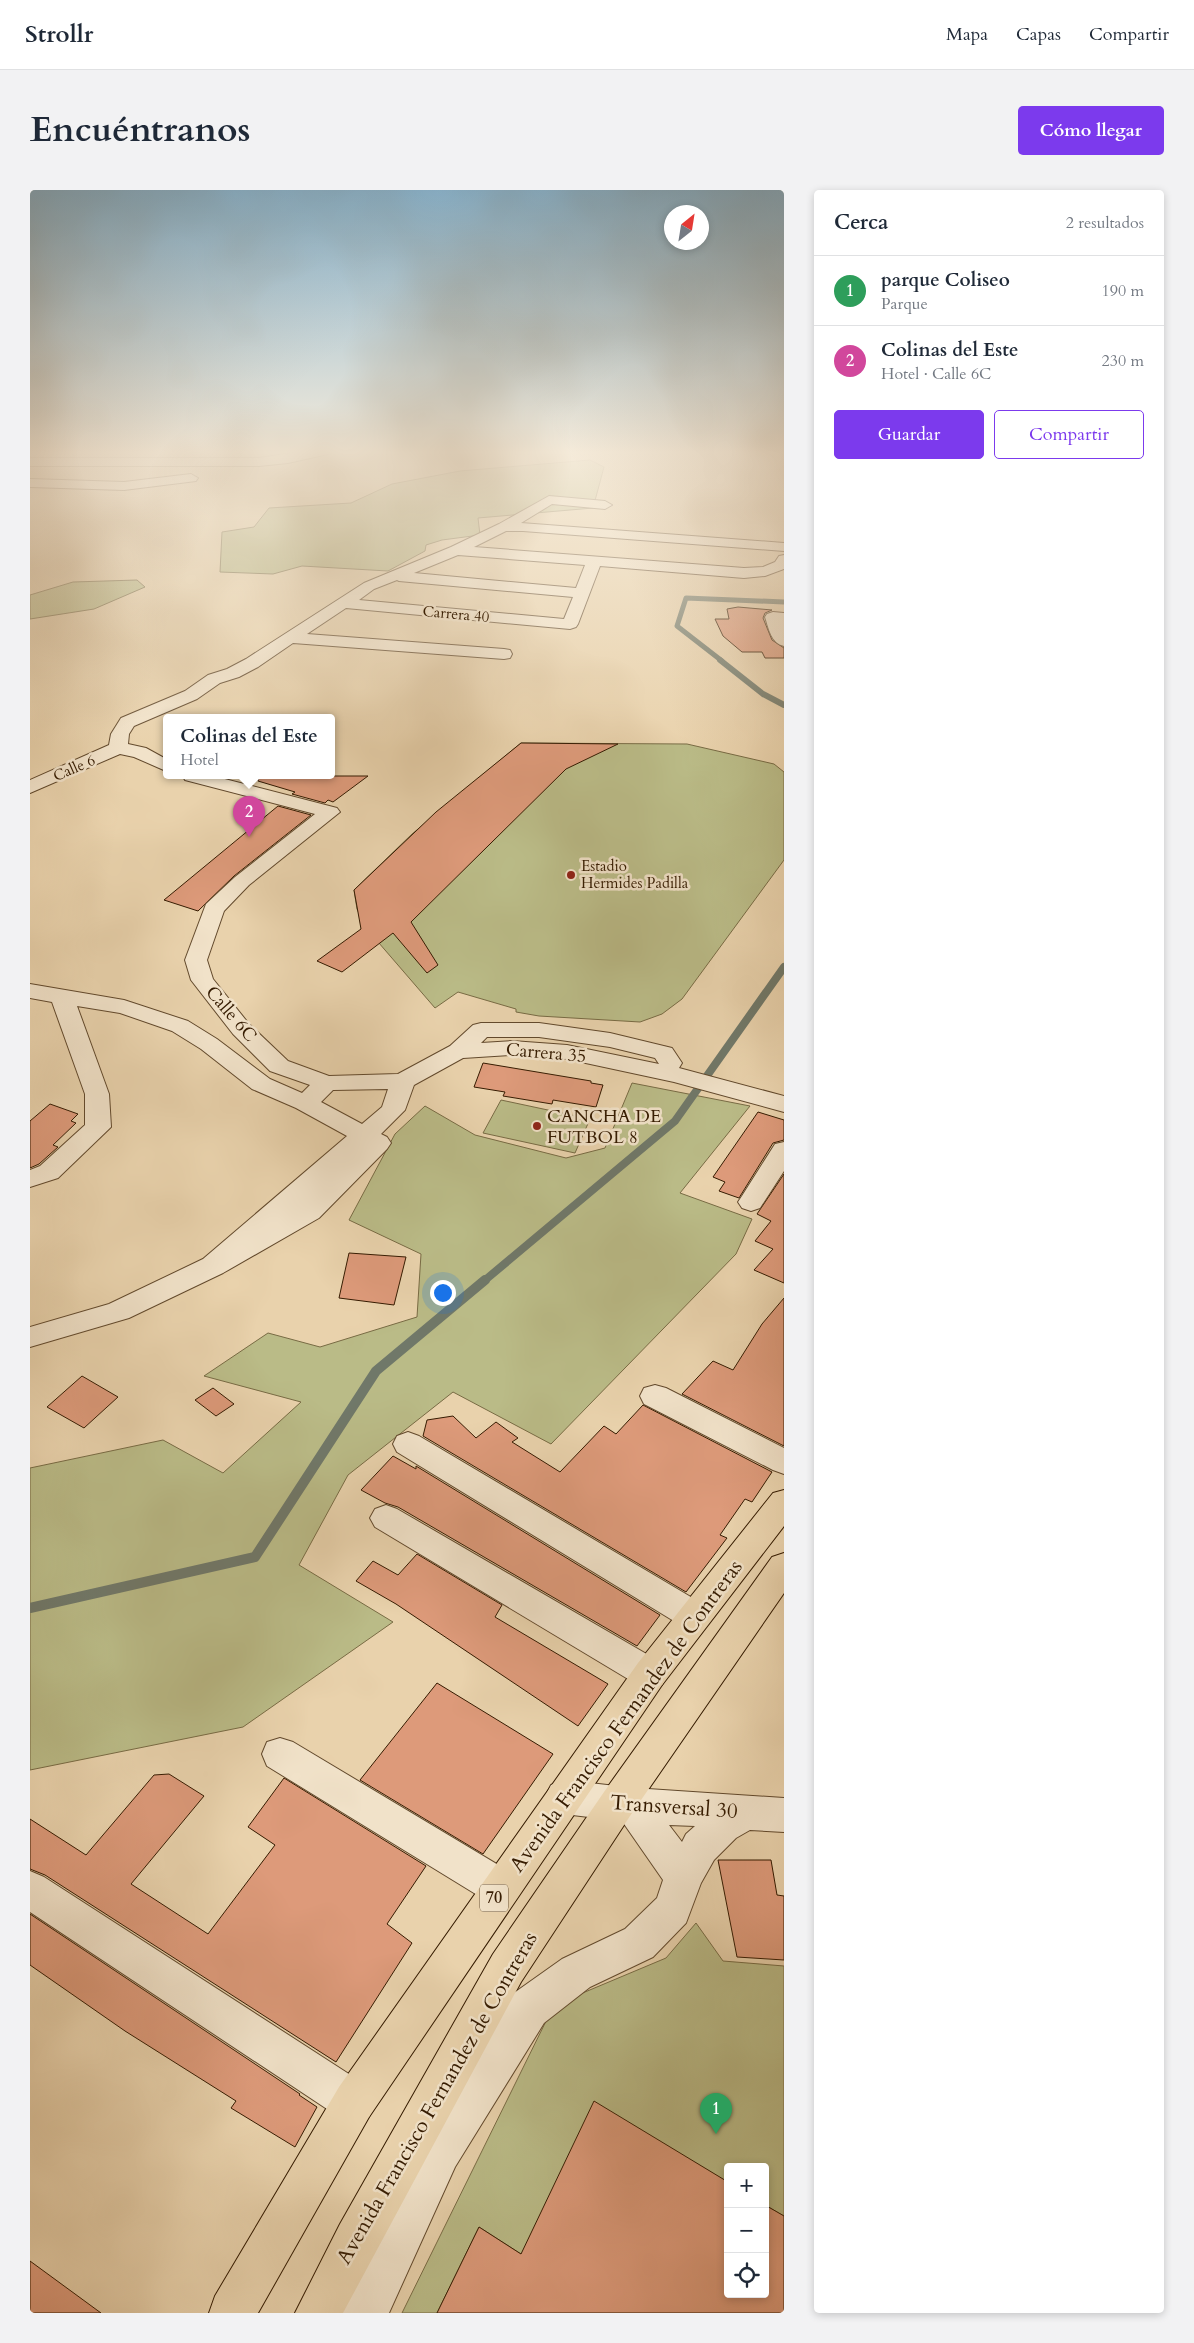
<!DOCTYPE html>
<html lang="es">
<head>
<meta charset="utf-8">
<style>
  :root { --surface:#fff; --page:#f2f2f3; --text:#1f2937; --muted:#747a83; --line:#e0e1e3; --accent:#7c3aed }
  body { margin:0; font-family:Cardo,serif; background:var(--page); color:var(--text) }
  .controls { position:absolute; right:15px; bottom:15px; display:grid; overflow:hidden; border-radius:5px; box-shadow:0 2px 8px #0003 }
  .controls button { width:45px; height:45px; display:grid; place-items:center; padding:0; border:0; border-bottom:1px solid var(--line); background:var(--surface); color:var(--text); font:25px sans-serif }
  .compass { position:absolute; left:634px; top:15px; width:45px; height:45px; border-radius:50%; background:var(--surface); box-shadow:0 2px 8px #0003; rotate:30deg }
  .you { position:absolute; left:412px; top:1102px; width:18px; height:18px; margin:-12px; border:4px solid #fff; border-radius:50%; background:#1a73e8; box-shadow:0 0 0 8px #1a73e833 }
  .badge { display:grid; place-items:center; width:32px; height:32px; border-radius:50%; background:var(--accent); color:#fff; font-size:16px; font-weight:700 }
  .pin { position:absolute; translate:-50% -41px; filter:drop-shadow(0 1px 2px #0008) }
  .pin::after { content:''; position:absolute; top:26px; width:18px; height:15px; background:inherit; clip-path:polygon(0 0,100% 0,50% 100%) }
  .popup { position:absolute; left:133px; top:524px; width:172px; height:65px; box-sizing:border-box; display:grid; place-content:center; border-radius:5px; background:var(--surface); filter:drop-shadow(0 1px 4px #0005); font-size:16px; white-space:nowrap; color:var(--muted) }
  .popup b { font-size:19px; color:var(--text) }
  .popup::after { content:''; position:absolute; left:50%; top:100%; margin-left:-10px; border:10px solid transparent; border-top-color:var(--surface) }
  .list { margin:0; padding:0; list-style:none }
  h2 { display:flex; justify-content:space-between; align-items:center; height:65px; margin:0; padding:0 20px; font-size:21px }
  h2 small { font-size:16px; font-weight:400; color:var(--muted) }
  .list li { display:grid; grid-template-columns:32px 1fr auto; gap:15px; align-items:center; box-sizing:border-box; height:70px; padding:0 20px; border-top:1px solid var(--line) }
  .list b { display:block; font-size:19px; white-space:nowrap }
  .list p { margin:0; font-size:16px; white-space:nowrap; color:var(--muted) }
  .list em { font-size:16px; font-style:normal; color:var(--muted) }
  .actions { display:flex; gap:10px; padding:15px 20px }
  .actions a { flex:1; padding:11px 0; border:1px solid var(--accent); border-radius:5px; text-align:center; font-size:18px; color:var(--accent) }
  .actions .main { background:var(--accent); color:#fff }
  .icon { flex:none; width:28px; height:28px; fill:none; stroke:currentColor; stroke-width:2; stroke-linecap:round; stroke-linejoin:round }
  .map { position:relative; flex:none; width:754px; height:2123px; overflow:hidden; border-radius:5px }
  header { display:flex; align-items:center; gap:30px; box-sizing:border-box; height:70px; padding:0 25px; background:var(--surface); border-bottom:1px solid var(--line) }
  header strong { font-size:24px }
  nav { display:flex; gap:28px; margin-inline-start:auto; font-size:18px }
  .intro { display:flex; align-items:center; justify-content:space-between; box-sizing:border-box; height:120px; padding:0 30px }
  h1 { margin:0; font-size:35px }
  .button { padding:12px 22px; border-radius:5px; background:var(--accent); color:#fff; font-size:18px; font-weight:700 }
  main { display:flex; gap:30px; padding:0 30px }
  aside { flex:1; background:var(--surface); border-radius:5px; box-shadow:0 2px 8px #0003 }
  .map>svg:first-child { display:block }
</style>
</head>
<body>
<header>
<strong>Strollr</strong>
<nav><a>Mapa</a><a>Capas</a><a>Compartir</a></nav>
</header>
<div class="intro"><h1>Encuéntranos</h1><a class="button">Cómo llegar</a></div>
<main>
<div class="map">
<svg width="754" height="2123" viewBox="0 0 754 2123">
  <rect width="100%" height="100%" fill="#e9d2ac"/>
  <filter id="stains"><feTurbulence type="fractalNoise" baseFrequency=".004" numOctaves="4"/><feColorMatrix values="0 0 0 0 .2 0 0 0 0 .09 0 0 0 0 .02 0 0 0 .5 -.17"/></filter>
  <radialGradient id="worn" r=".72"><stop offset=".6" stop-color="#630" stop-opacity="0"/><stop offset="1" stop-color="#630" stop-opacity=".3"/></radialGradient>
  <!-- green -->
  <path fill="#babb87" stroke="#786b44" d="M560,270l14,7 -11,41 -115,10 2,17 -38,5 -16,5 -1,6 -37,20 -86,-5 -29,8 -53,-2 2,-40 32,-5 15,-19 82,-5 41,-19 68,-13z
    M107,390l8,7 -51,22 -64,10v-24l43,-13z
    M491,553l166,1 87,20 10,8v88l-102,139 -20,15 -22,8 -101,-6 -23,-4v-3l-58,-17 -23,16 -69,-80 -9,-19 -3,-19 58,-56z
    M602,893l118,23 -70,87 72,26 -16,35 -185,190 -98,-52 -105,83 -49,90 94,57 -150,105 -213,43v-302l133,-28 60,33 78,-71 -97,-26 64,-43 52,14 97,-30 4,-63 -72,-34 46,-86 30,-28 50,29 91,23 39,-10z
    M471,910l89,19 -15,34 -92,-20z
    M666,1733l27,38 61,5v250l-19,-11v-38h-37v15l-207,72 -42,-27 -42,86h-35l152,-308 112,-47z"/>
  <g fill="none" stroke-linecap="round" stroke-linejoin="round">
    <!-- stream-far3 -->
    <path stroke="#707869" stroke-width="5" d="M692,471l-45,-35 9,-28 98,4"/>
    <!-- stream-far2 -->
    <path stroke="#707869" stroke-width="6" d="M690,470l43,34 21,11"/>
    <!-- stream-far1 -->
    <path stroke="#707869" stroke-width="8" d="M454,1091l191,-160 109,-154"/>
    <!-- stream -->
    <path stroke="#707869" stroke-width="10" d="M0,1418l225,-51 121,-186 109,-91"/>
  </g>
  <!-- building -->
  <path fill="#dd9a7a" stroke="#351b01" d="M708,417l34,3 -7,3 -2,5 9,22 12,8v10h-19l-3,-6h-20l-19,-16 -8,-17h14l-2,-10z
    M491,553l97,1 -52,25 -155,153 27,43 -11,8 -34,-40 -51,39 -25,-11 44,-32 -7,-39 82,-78z
    M229,586h109l-35,26 -5,-2 -3,3 -33,-9 3,-2 -37,-11z
    M248,616l33,9 -77,61 -36,35 -34,-11z
    M453,873l108,18v2l12,2 -7,22 -43,-7 -1,4 -49,-8 2,-4 -31,-5z
    M20,914l28,10 -7,7 5,2 -23,22 5,2 -19,17 -9,4v-47z
    M728,922l26,8v20l-11,3 -34,55 -20,-7 6,-9 -12,-5z
    M754,984v109l-30,-13 19,-21 -18,-8 16,-20 -14,-7z
    M319,1063l57,4 -12,48 -55,-7z
    M754,1108v148l-102,-52 31,-33 20,9 29,-46z
    M52,1186l36,21 -34,31 -37,-21z
    M183,1198l21,16 -18,12 -21,-16z
    M613,1215l129,67 -20,30 -7,-3 -25,36 7,3 -41,54 -263,-156 4,-16 26,-4 23,22 20,-16 22,16 -6,4 48,30 44,-46 12,8z
    M363,1266l23,13v-3l244,149 -23,31 -239,-139 -13,-4 -24,-13z
    M387,1364l85,51 -7,12 113,67 -30,42 -182,-122 -40,-23 17,-20 25,14z
    M407,1493l116,71 -70,100 -123,-74z
    M139,1584l35,22 -73,88 77,50 67,-89 -27,-18 36,-49 142,88 -39,58 25,19 -76,119 -291,-187 -15,-6v-50l56,36 68,-80z
    M688,1670h53l6,35 7,1v64l-47,-3z
    M0,1724l270,180 -1,1 18,12 -22,40 -64,-39 5,-7 -111,-70 -95,-66z
    M564,1911l134,81v112h37v-89l19,11v97h-347l42,-86 42,27z
    M0,2071l71,52h-71z"/>
  <g fill="none" stroke-linecap="round" stroke-linejoin="round">
    <!-- minor casing -->
    <g stroke="#62492c" stroke-width="2">
      <path id="minor" d="M275,261h24l-1,3 -40,9 -29,3h-229v-8h229z
        M161,284l7,4 -2,3 -72,9 -94,-3v-8l94,3z
        M519,306l56,5 7,4 -7,4 -53,-5 -31,19 263,20v8l-261,-20h-17l-32,16 270,21 19,-1 12,-5 4,-6 5,-1v14l-19,7 -21,2 -144,-12 -22,58 -2,3 -6,2 -224,-21 -39,26 197,15 6,1 2,4 -2,4 -6,1 -211,-16 -35,24 -19,10 -19,6 -23,16 -63,27 -5,8 -1,10 18,4 20,11v12l-32,-14 -14,-3 -90,39v-13l79,-35 2,-11 10,-16 64,-27 23,-16 19,-6 19,-10 118,-76 87,-36 48,-23zM428,365l127,10 -9,23 -162,-15zM367,390l2,1 174,16 -9,22 -205,-19 15,-11z
        M743,422l11,1v33c-13,-3 -15,-17 -19,-29l2,-3z
        M153,586h30l124,32 3,4 -91,73 -25,26 -17,49 6,19 36,45 39,37 41,15 69,-2 52,-28 23,-21 8,-2h58l71,10 62,15 10,15 -3,5 105,28v16l-110,-30 -107,-23 -55,-4 -49,3 -49,27 -9,25 -24,24 6,3 4,6 -4,6 -68,69 -96,55 -94,45 -99,29v-20l79,-23 94,-45 144,-123 -51,-28 -44,-19 -51,-40 -29,-18 -52,-18 -43,-7 32,88 2,33 -53,51 -28,9v-17l10,-4 45,-41v-31l-33,-92 -22,-4v-14l94,16 64,21 29,18 53,40 32,14 8,-8 -40,-14 -37,-37 -42,-54 -6,-20 21,-56 29,-27 80,-63 -130,-34zM457,847h52l71,10 45,11 4,6 -92,-19 -55,-4 -31,2zM358,899l-6,18 -20,17 -41,-22 12,-12z
        M754,952v29l-24,37 -9,3 -9,-3 -4,-6 4,-6 33,-52z
        M625,1195l11,3 118,60v26l-11,-4 -129,-66 -4,-8 4,-8z
        M378,1242l11,4 287,170 5,10 -5,10 -12,4 -12,-4 -285,-174 -4,-8 4,-8z
        M356,1315l11,4 265,154 6,11 -6,11 -12,4 -12,-4 -263,-158 -5,-9 5,-9z
        M250,1548l13,4 222,133 6,13 -6,13 -14,6 -14,-6 -220,-135 -5,-12 5,-12z
        M534,1590l69,8 151,10v34l-34,-2 -14,8 -22,22 -13,23 -15,40 -33,34 -63,30 -46,36 -89,144 -66,146h-47l83,-176 89,-144 48,-34 63,-30 32,-31 6,-18 -41,-59 -58,-7 -13,-5 -6,-12 6,-12zM639,1635l26,1 -9,8 -4,8z
        M0,1681l14,6 325,210 6,15 -6,15 -15,6 -15,-6 -309,-205z"/>
    </g>
    <!-- major casing -->
    <g stroke="#351b01" stroke-width="2">
      <path id="major" d="M754,1300v36l-122,159 -293,432 -111,196h-49l6,-17 124,-209 299,-424 135,-170z
        M754,1363v40l-154,223 -109,166 -178,331h-48l45,-89 153,-270 111,-162 168,-235z"/>
    </g>
    <!-- minor -->
    <use href="#minor" fill="#f1e2c9" fill-rule="evenodd"/>
    <!-- major -->
    <use href="#major" fill="#e9d2ac" fill-rule="evenodd"/>
  </g>
  <!-- sky -->
  <linearGradient id="sky" x2="0" y2="1"><stop stop-color="#88b5d1"/><stop offset="0.47" stop-color="#f5ebda"/><stop offset="1" stop-color="#f5ebda" stop-opacity="0"/></linearGradient>
  <rect width="754" height="558" fill="url(#sky)"/>
  <!-- markers -->
  <g fill="#8f2418" stroke="#f1e2c9" stroke-width="2">
    <circle cx="541" cy="685" r="5"/>
    <circle cx="507" cy="936" r="5"/>
  </g>
  <g text-anchor="middle" dominant-baseline="central" stroke-width="5" stroke-linejoin="round" paint-order="stroke">
    <!-- far-street labels -->
    <g font-size="15" fill="#351b01" stroke="#f1e2c9">
      <text transform="translate(426 424) rotate(5)">Carrera 40</text>
      <text transform="translate(44 578) rotate(-24)">Calle 6</text>
    </g>
    <!-- far-poi labels -->
    <g font-size="15" fill="#351b01" stroke="#f1e2c9" text-anchor="start">
      <text x="551" y="676">Estadio<tspan x="551" dy="17">Hermides Padilla</tspan></text>
    </g>
    <!-- shield labels -->
    <rect fill="#f1e2c9" stroke="#6d573d" stroke-width="1" x="450" y="1694.5" width="28" height="27" rx="4"/>
    <g font-size="16" font-weight="bold" fill="#351b01">
      <text x="464" y="1708">70</text>
    </g>
    <!-- street labels -->
    <g font-size="18" fill="#351b01" stroke="#f1e2c9">
      <text transform="translate(201 824) rotate(49)">Calle 6C</text>
      <text transform="translate(516 863) rotate(5)">Carrera 35</text>
    </g>
    <!-- poi labels -->
    <g font-size="18" fill="#351b01" stroke="#f1e2c9" text-anchor="start">
      <text x="517" y="926">CANCHA DE<tspan x="517" dy="21">FUTBOL 8</tspan></text>
    </g>
    <!-- near-street labels -->
    <g font-size="21" fill="#351b01" stroke="#f1e2c9">
      <text transform="translate(596 1526) rotate(-54)">Avenida Francisco Fernandez de Contreras</text>
      <text transform="translate(644 1617) rotate(4)">Transversal 30</text>
      <text transform="translate(407 1908) rotate(-60)">Avenida Francisco Fernandez de Contreras</text>
    </g>
  </g>
  <rect width="100%" height="100%" filter="url(#stains)"/>
  <rect width="100%" height="100%" fill="url(#worn)"/>
</svg>
<div class="controls">
<button>+</button>
<button>−</button>
<button><svg class="icon" aria-label="locate" viewBox="0 0 24 24"><circle cx="12" cy="12" r="6"/><path d="M12 2v4M12 18v4M2 12h4M18 12h4"/></svg></button>
</div>
<svg class="compass" viewBox="-18 -18 36 36"><path d="M0-13l5 13h-10z" fill="#e53935"/><path d="M0 13l5-13h-10z" fill="#747a83"/></svg>
<div class="you"></div>
<div class="pin badge" style="left:686px;top:1944px;background:#2e9e5b">1</div>
<div class="pin badge" style="left:219px;top:647px;background:#d1479c">2</div>
<div class="popup"><b>Colinas del Este</b>Hotel</div>
</div>
<aside>
<h2>Cerca<small>2 resultados</small></h2>
<ul class="list">
<li><span class="badge" style="background:#2e9e5b">1</span><div><b>parque Coliseo</b><p>Parque</p></div><em>190 m</em></li>
<li><span class="badge" style="background:#d1479c">2</span><div><b>Colinas del Este</b><p>Hotel · Calle 6C</p></div><em>230 m</em></li>
</ul>
<div class="actions"><a class="main">Guardar</a><a>Compartir</a></div>
</aside>
</main>
</body>
</html>
